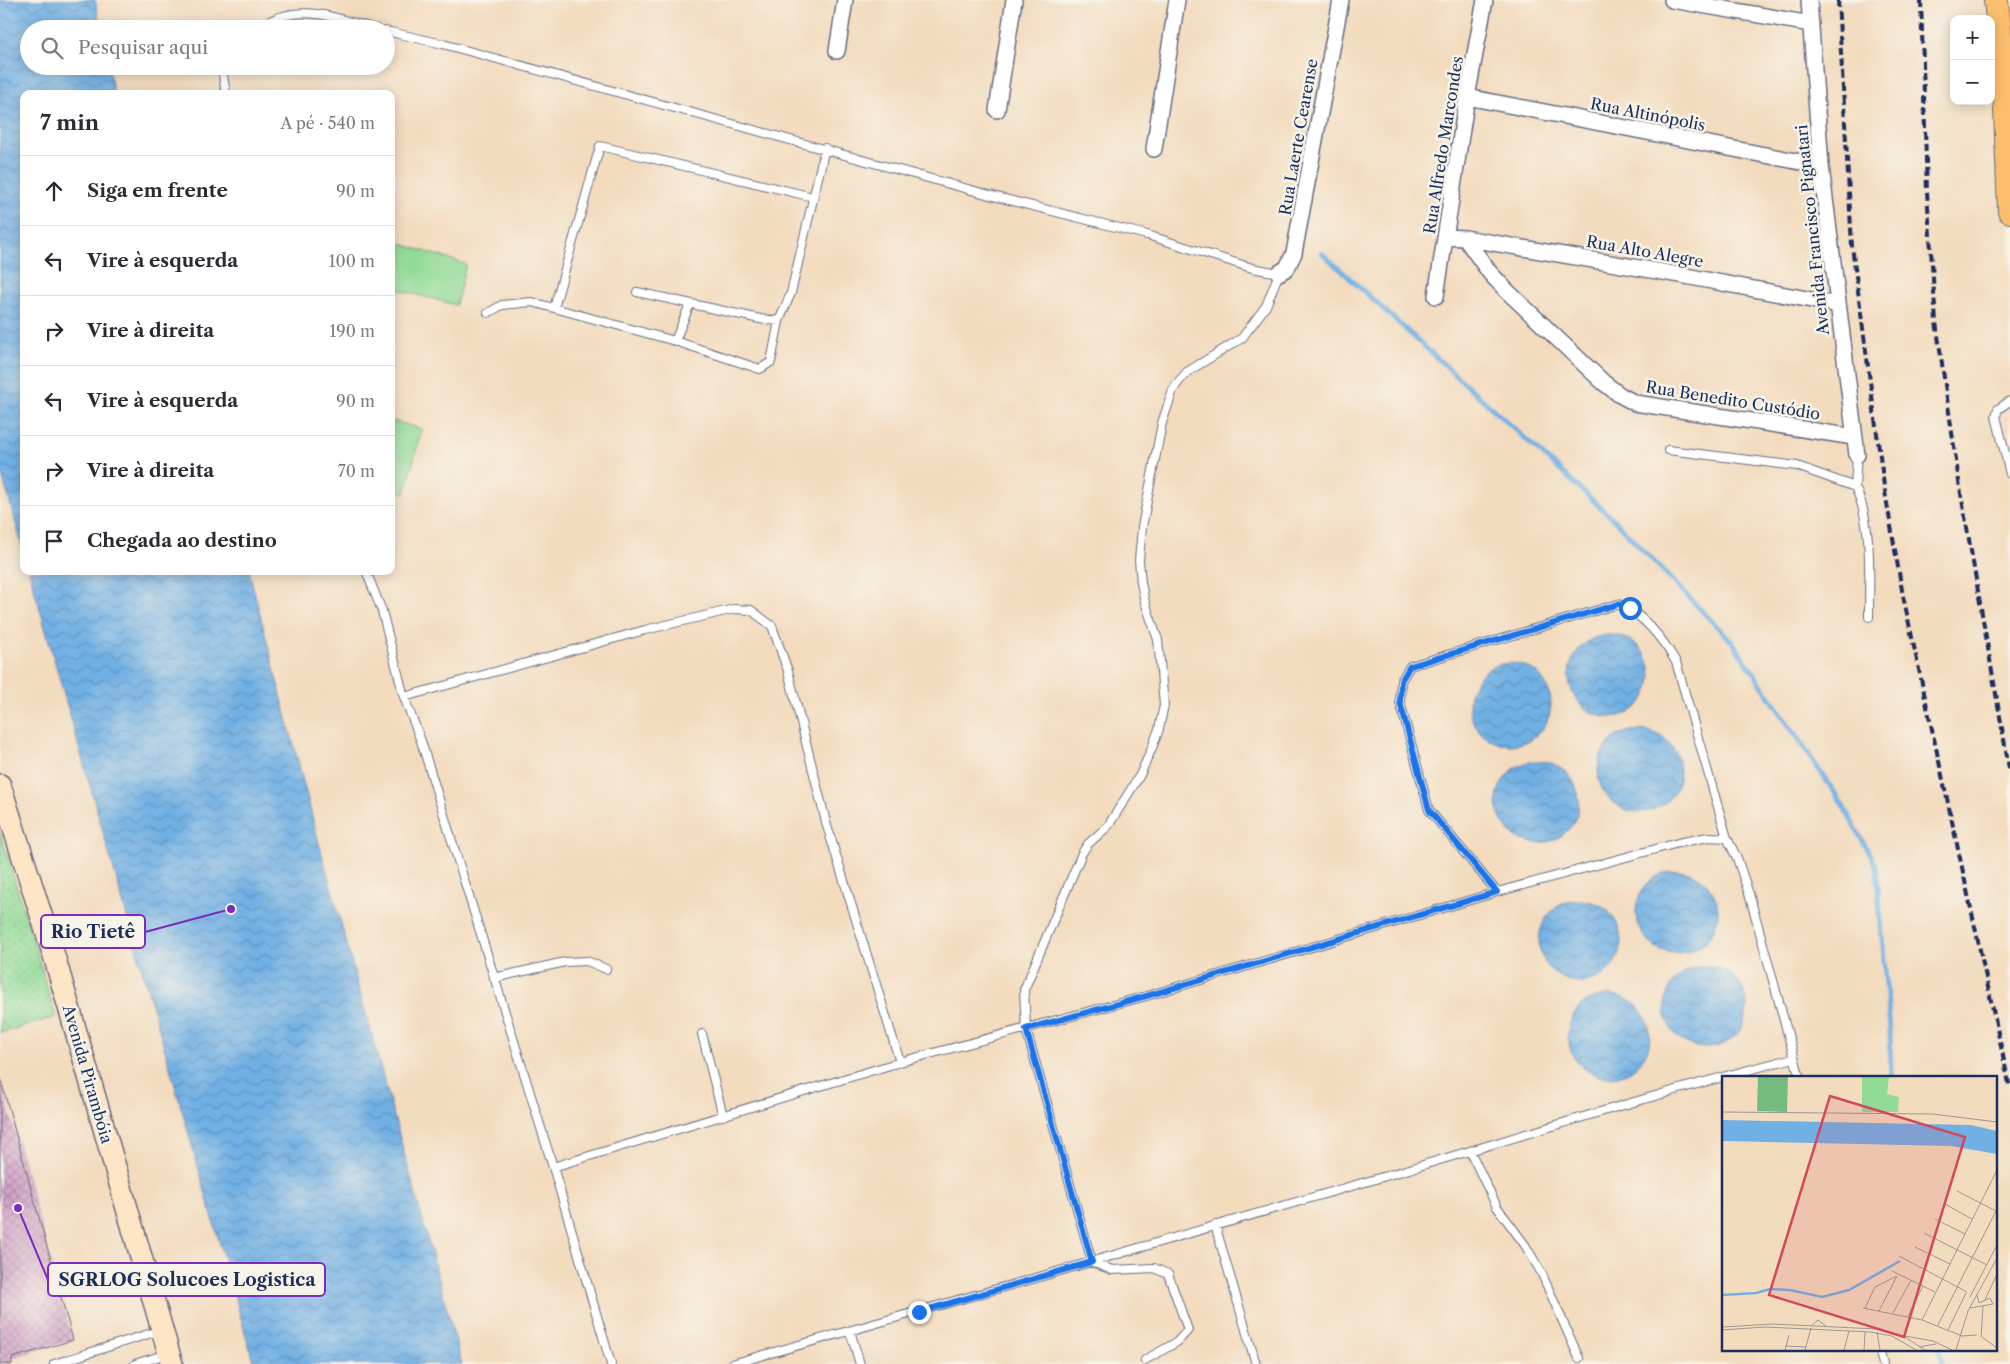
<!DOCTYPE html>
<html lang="pt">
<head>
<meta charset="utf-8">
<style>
  :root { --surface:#fff; --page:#f2f2f3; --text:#2b2b33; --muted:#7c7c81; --line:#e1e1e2 }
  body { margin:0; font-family:"Libre Caslon Text",serif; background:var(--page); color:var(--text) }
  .controls { position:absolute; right:15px; top:15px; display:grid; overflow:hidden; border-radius:10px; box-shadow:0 2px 12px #0003 }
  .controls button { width:45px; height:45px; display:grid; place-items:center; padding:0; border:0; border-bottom:1px solid var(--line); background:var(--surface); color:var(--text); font:25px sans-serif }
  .stop { position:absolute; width:15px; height:15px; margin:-11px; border:4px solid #1a73e8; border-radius:50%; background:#fff }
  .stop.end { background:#1a73e8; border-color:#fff; box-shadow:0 1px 5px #0008 }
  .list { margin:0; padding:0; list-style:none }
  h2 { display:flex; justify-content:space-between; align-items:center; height:65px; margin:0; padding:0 20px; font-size:21px }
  h2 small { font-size:16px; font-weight:400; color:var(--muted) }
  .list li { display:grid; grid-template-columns:32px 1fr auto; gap:15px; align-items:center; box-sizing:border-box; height:70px; padding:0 20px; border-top:1px solid var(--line) }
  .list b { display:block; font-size:19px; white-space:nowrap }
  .list em { font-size:16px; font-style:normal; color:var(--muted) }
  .icon { flex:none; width:28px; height:28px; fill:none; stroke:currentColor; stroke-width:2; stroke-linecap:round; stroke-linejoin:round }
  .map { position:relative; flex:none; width:2010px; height:1364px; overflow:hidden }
  .search { position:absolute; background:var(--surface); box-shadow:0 2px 12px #0003; left:20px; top:20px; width:375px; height:55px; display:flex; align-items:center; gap:12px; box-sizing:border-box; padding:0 18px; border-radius:28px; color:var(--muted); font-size:19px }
  .panel { position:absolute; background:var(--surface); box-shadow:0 2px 12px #0003; left:20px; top:90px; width:375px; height:485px; border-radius:10px }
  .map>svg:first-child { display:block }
</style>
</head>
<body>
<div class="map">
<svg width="2010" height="1364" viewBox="0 0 2010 1364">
  <defs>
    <pattern id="grass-dots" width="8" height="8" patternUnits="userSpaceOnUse" patternTransform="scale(1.25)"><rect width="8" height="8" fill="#92db96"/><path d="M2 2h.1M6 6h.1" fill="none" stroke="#7dbc84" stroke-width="1.8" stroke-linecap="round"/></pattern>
    <pattern id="water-waves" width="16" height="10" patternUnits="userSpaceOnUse" patternTransform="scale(1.25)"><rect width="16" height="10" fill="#71b0e4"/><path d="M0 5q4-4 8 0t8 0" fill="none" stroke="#5c90bc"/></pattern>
    <pattern id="building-cross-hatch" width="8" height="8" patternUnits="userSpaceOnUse" patternTransform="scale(1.25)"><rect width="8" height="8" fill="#d3a2c7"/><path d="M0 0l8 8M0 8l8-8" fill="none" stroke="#aa84a5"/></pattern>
  </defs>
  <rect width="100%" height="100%" fill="#f7f3e8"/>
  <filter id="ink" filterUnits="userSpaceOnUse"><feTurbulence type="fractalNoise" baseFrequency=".02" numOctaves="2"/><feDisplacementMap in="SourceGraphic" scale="10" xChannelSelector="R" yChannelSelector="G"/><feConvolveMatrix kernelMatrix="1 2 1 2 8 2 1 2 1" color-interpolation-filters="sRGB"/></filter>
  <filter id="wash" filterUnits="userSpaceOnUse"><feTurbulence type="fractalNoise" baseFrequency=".0096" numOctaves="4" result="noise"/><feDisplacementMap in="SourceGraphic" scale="20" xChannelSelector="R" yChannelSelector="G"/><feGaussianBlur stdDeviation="1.12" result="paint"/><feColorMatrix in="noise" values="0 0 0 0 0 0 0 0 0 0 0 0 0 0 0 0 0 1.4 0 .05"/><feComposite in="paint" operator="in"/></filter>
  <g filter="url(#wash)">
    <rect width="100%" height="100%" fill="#f3dbbe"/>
    <!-- grass -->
    <path fill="url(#grass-dots)" stroke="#56857a" d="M0,832l56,185 -56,16z"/>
    <!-- green -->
    <path fill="#92db96" stroke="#56857a" d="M398,243l68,21 -10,41 -65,-17v-21z
      M393,421l29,8 -17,64 -14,-4v-62z"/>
    <!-- water -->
    <path fill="url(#water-waves)" stroke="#4670a1" d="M0,0h95l6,29h-72v37h79l6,28h-90v458l-24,-84z
      M29,571h220l71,276 142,517h-208z
      M1569 676a41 41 0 1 1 82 0a41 41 0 1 1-82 0Z
      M1469 704a41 41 0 1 1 82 0a41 41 0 1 1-82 0Z
      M1598 771a41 41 0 1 1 82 0a41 41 0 1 1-82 0Z
      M1497 802a41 41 0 1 1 82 0a41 41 0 1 1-82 0Z
      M1636 912a41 41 0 1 1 82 0a41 41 0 1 1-82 0Z
      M1539 941a41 41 0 1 1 82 0a41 41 0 1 1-82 0Z
      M1665 1007a41 41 0 1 1 82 0a41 41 0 1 1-82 0Z
      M1568 1036a41 41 0 1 1 82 0a41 41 0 1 1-82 0Z"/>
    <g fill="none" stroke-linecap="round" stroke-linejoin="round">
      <!-- stream -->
      <path stroke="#71b0e4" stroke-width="5" d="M1322,253l289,264 123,127 107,158 35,63 14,165 1,48
        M1939,1350l3,14"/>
    </g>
    <g id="blocks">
      <!-- building -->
      <path fill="url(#building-cross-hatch)" d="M0,1077l73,263 -61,18v6h-12z"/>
    </g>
  </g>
  <g filter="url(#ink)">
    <use href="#blocks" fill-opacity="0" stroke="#676b80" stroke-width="1"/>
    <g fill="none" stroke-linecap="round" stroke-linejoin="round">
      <!-- lane casing -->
      <g stroke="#676b80" stroke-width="10">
        <path id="lane" d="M256,29c42,-29 77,-11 121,0
          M386,31l57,13 550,152 154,39 105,33 27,5 -13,33 -24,32 -55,34 -7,8 -7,10 -11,33 -20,104 -3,33 2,23 4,19 13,38 6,65 -5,24 -7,19 -12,27 -32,51 -20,18 -6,9 -58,137 2,39 66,233 20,8 42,-2 14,6 20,56 -11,12 -32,18
          M226,94l-3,-19 4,-9
          M637,292l123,27 19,2 12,-28 34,-145
          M554,308l46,-162 213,51
          M488,313l14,-8 30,-3 143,39 85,28 11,-7 8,-41
          M675,341l15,-37
          M2010,401l-12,8 -2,7 14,58
          M1668,450l129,16 58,21c18,37 14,89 14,130
          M1855,487l2,-32
          M366,571l16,40 22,86 17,44 132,426 58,197
          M404,697l241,-67 89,-21 17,1 21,16 16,45 39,155 73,236
          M1497,892l-68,-82 -29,-108 1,-21 9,-15 208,-62c24,8 46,37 58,58l51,176
          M494,978l71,-16 22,-1 19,8
          M702,1034l21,82
          M1470,1151l27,56 28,38 16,27 38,86
          M553,1167l347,-105 250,-67 347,-103 181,-49 30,-6 19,1 10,20 13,39 50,181
          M1215,1225l41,139
          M850,1331l10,33
          M1879,1350l4,14
          M54,1364l107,-34
          M135,1364l32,-10
          M732,1364c210,-59 421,-119 630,-181 144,-42 287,-88 432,-125"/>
      </g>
      <!-- street casing -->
      <g stroke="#676b80" stroke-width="18">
        <path id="street" d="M1672,0l139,24
          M1809,0l12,166 36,289
          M837,51l8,-51
          M1467,97l354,69
          M997,110l17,-110
          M1154,149l23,-149
          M1446,237l19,1 215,37 158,30
          M1465,238l25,35 17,18 97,92 16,12 15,8 219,34
          M1279,273l8,-5 7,-15 47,-253
          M1436,296l31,-199 18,-97"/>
      </g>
      <!-- secondary casing -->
      <g stroke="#676b80" stroke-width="24">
        <path id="secondary" d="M0,785l55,174 117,405"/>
      </g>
      <!-- primary casing -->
      <g stroke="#676b80" stroke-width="26">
        <path id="primary" d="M1996,0l9,86 5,125"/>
      </g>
      <!-- lane -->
      <use href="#lane" stroke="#fff" stroke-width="8"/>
      <!-- street -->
      <use href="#street" stroke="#fff" stroke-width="15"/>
      <!-- secondary -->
      <use href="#secondary" stroke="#fde5c5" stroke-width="21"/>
      <!-- primary -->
      <use href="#primary" stroke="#fabe6d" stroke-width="24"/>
      <!-- rail -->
      <path stroke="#1b2f5e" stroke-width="4" stroke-dasharray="8 4" stroke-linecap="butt" d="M1838,0l14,246 32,240 19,110 107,492
        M1921,0l6,192 9,130 24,166 50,286"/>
    </g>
  </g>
  <g fill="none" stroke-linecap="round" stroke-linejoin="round" filter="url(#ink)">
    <!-- route -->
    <path stroke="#1a73e8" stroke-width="6" d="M919,1312l173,-50 -66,-233 124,-34 347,-103 -68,-82 -29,-108 1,-21 9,-15 208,-62 12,4"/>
  </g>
  <g text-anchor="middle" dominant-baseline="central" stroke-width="5" stroke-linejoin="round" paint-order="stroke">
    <!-- street labels -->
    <g font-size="16" fill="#1b2f5e" stroke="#f7f3e8">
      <text transform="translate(1648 114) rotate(11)">Rua Altinópolis</text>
      <text transform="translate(1298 137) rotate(-80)">Rua Laerte Cearense</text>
      <text transform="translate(1443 145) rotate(-81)">Rua Alfredo Marcondes</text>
      <text transform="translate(1812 230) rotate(-96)">Avenida Francisco Pignatari</text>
      <text transform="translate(1645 251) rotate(10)">Rua Alto Alegre</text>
      <text transform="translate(1733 400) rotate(9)">Rua Benedito Custódio</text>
      <text transform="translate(88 1074) rotate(74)">Avenida Pirambóia</text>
    </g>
  </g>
  <!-- overview -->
  <g transform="translate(1722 1076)">
    <rect width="275" height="275" fill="#f3dbbe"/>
    <path d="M140,1h27l-2,17 12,3 -1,15h-36z" fill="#92db96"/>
    <path d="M36,1h30l-1,35 -30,-1z" fill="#75bb7f"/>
    <path d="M0,44l249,5 26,6v23l-46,-8 -229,-5z" fill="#71b0e4"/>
    <path fill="none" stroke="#71b0e4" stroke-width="2.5" d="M0,219l34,-2 14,-4 20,1 32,7 27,-7 51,-29"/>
    <path fill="none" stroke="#9d9698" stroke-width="1" d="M0,36l211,2 64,8M235,115l39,20M223,128l27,15M213,143l30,15M202,157l63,32M193,171l35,17M177,180l68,36M170,195l43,21M248,221l27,-52M263,224l12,-26M141,232l59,12 40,16 15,-1M143,232l10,-21 22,-11M248,232l23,-4 -3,-6 -11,5 -2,-8M157,235l18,-35M171,237l18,-33M186,240l15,-30M200,244l75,-150M216,249l59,-116M89,250l7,-6 8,6M0,251l51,-3 104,5 28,8 20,13M0,254l43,-3 105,5 22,4 24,14M226,254l18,-37M155,256l3,18M183,260l28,5 19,9M259,261l2,-31M260,261l15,11M64,270l20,1M197,271l17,-3M63,274l4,-15M83,274l6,-22M122,274l5,-19M142,274l1,-18M234,274l12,-39 29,-53"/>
    <path fill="#d1495b" fill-opacity="0.15" stroke="#d1495b" stroke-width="2.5" d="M108,20l135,41 -61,200 -135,-42z"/>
    <rect width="275" height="275" fill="none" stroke="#1b2f5e" stroke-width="2.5"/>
  </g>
  <!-- callouts -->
  <path fill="none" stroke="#7b2cbf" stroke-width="2" d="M231 909L145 932M18 1208L48 1280"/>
  <g fill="#7b2cbf" stroke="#f7f3e8" stroke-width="2">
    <circle cx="231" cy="909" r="5"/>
    <circle cx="18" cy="1208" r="5"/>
  </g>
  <g fill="#f7f3e8" stroke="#7b2cbf" stroke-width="2">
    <rect x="41" y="915" width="104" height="33" rx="5"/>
    <rect x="48" y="1263" width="277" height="33" rx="5"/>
  </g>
  <g font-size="18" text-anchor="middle" font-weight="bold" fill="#1b2f5e">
    <text x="93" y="938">Rio Tietê</text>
    <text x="187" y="1286">SGRLOG Solucoes Logistica</text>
  </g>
</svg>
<div class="controls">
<button>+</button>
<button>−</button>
</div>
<div class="stop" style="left:1630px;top:608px"></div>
<div class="stop end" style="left:919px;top:1312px"></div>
<div class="search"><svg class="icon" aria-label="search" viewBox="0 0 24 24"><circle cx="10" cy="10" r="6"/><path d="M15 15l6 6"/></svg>Pesquisar aqui</div>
<section class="panel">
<h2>7 min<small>A pé · 540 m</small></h2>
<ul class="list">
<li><svg class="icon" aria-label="ahead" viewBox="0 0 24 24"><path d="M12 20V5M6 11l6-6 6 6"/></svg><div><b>Siga em frente</b></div><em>90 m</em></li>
<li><svg class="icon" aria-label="left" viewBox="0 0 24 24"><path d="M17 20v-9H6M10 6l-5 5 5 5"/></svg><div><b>Vire à esquerda</b></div><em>100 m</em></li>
<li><svg class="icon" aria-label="right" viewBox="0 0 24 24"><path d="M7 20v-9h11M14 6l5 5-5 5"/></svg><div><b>Vire à direita</b></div><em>190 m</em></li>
<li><svg class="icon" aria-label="left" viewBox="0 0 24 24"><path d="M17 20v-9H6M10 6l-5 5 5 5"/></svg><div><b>Vire à esquerda</b></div><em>90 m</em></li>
<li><svg class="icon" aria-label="right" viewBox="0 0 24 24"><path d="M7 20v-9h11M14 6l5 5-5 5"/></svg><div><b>Vire à direita</b></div><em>70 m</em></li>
<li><svg class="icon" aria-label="arrive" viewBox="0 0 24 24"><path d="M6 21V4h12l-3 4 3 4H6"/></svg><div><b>Chegada ao destino</b></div></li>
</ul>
</section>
</div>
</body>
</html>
